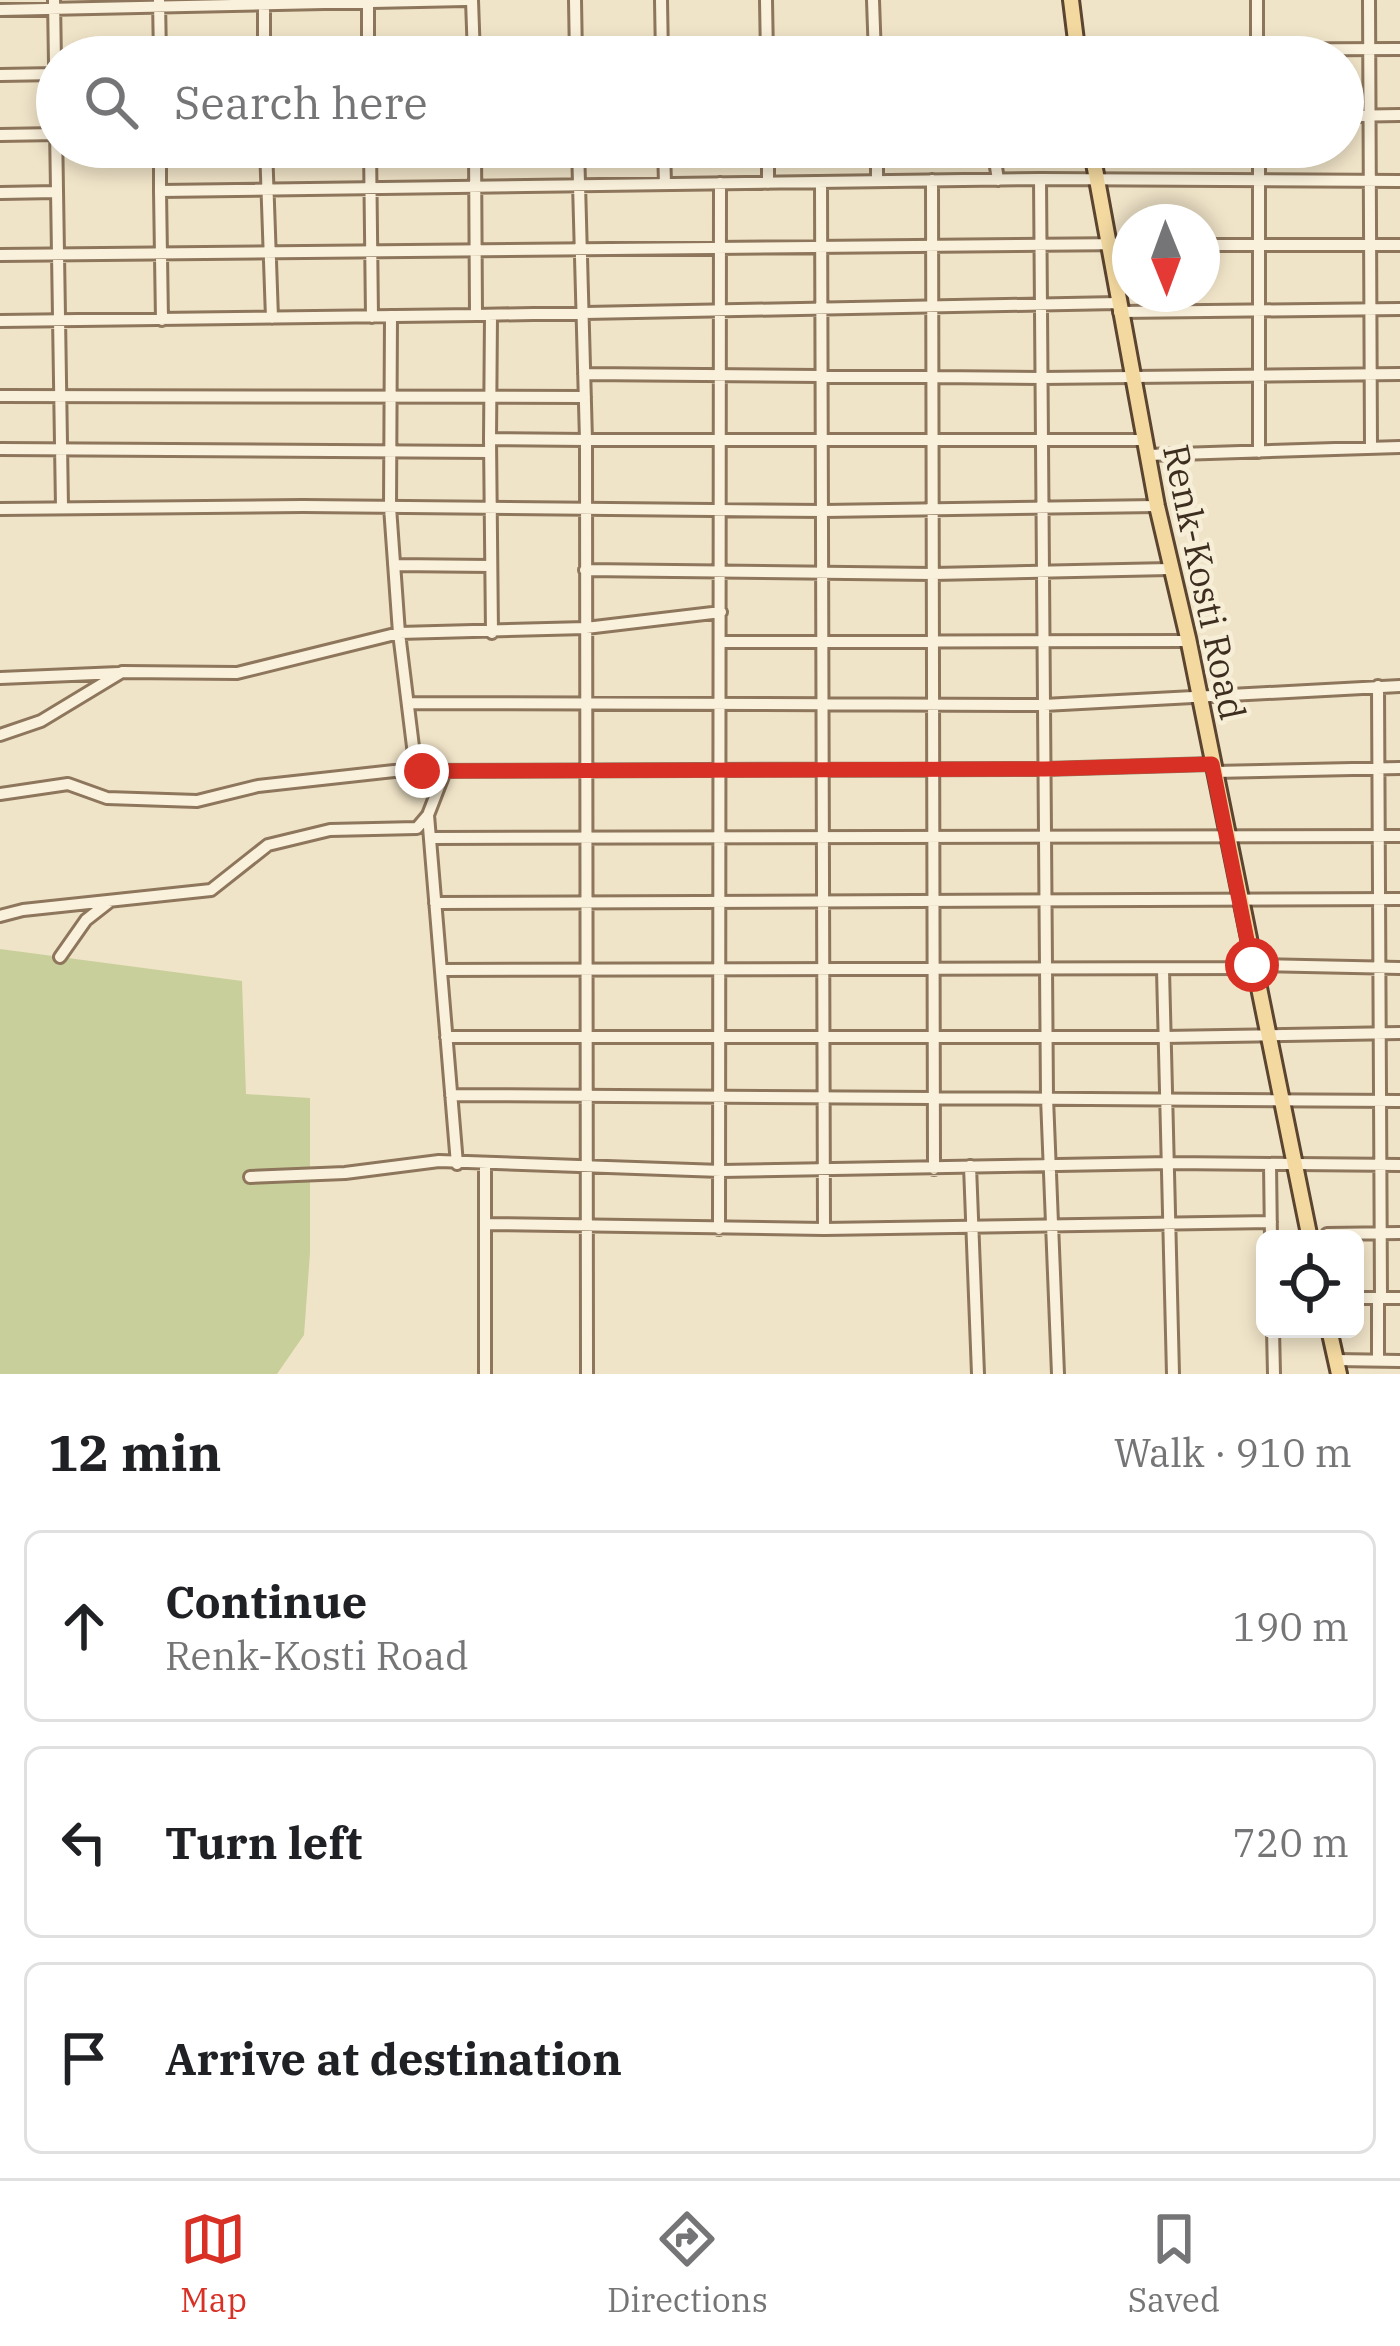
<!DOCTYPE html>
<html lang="en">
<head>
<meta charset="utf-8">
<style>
  :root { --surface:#fff; --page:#f6f6f6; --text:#202124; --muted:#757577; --line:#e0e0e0; --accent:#d93025 }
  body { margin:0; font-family:"IBM Plex Serif",serif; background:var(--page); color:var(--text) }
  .controls { position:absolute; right:36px; bottom:36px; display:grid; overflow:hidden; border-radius:18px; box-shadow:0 6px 18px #0003 }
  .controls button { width:108px; height:108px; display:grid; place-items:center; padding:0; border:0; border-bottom:3px solid var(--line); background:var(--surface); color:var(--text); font:60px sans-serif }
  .compass { position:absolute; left:1112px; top:204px; width:108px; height:108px; border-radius:50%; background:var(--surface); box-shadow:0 6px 18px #0003; rotate:179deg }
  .stop { position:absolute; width:36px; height:36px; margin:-27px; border:9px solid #d93025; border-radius:50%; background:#fff }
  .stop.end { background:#d93025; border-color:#fff; box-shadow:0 3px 12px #0008 }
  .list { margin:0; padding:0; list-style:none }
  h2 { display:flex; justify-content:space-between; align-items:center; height:156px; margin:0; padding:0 48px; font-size:51px }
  h2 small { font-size:39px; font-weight:400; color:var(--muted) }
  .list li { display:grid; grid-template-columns:78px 1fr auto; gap:36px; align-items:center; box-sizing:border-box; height:192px; margin:0 24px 24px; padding:0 24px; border:3px solid var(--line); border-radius:18px }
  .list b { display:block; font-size:45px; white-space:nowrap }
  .list p { margin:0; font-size:39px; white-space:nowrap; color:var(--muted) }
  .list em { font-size:39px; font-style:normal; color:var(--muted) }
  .icon { flex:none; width:66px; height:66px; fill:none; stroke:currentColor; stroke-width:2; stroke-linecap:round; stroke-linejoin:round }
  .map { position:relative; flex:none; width:1400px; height:1374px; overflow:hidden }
  .search { position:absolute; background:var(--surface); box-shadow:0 6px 18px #0003; left:36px; right:36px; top:36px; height:132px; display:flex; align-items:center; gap:30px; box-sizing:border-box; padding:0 42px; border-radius:66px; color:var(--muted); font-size:45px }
  .sheet { height:804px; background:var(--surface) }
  nav { display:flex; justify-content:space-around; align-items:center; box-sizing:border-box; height:168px; border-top:3px solid var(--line); background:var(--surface); font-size:33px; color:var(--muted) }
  nav a { display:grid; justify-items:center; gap:6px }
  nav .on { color:var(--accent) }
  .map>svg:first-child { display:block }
</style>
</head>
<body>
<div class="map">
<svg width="1400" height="1374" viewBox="0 0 1400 1374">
  <rect width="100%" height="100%" fill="#f0e4c8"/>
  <!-- green -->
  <path fill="#c9cf9b" d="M0,949l242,32 4,113 64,4v155l-6,82 -27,39h-277z"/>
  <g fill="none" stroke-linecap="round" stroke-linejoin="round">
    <!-- minor casing -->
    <g stroke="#8d765c" stroke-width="16">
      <path id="minor" d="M54,0l8,507
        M159,0l1,57
        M264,0v57
        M368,0v57
        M472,0l2,57
        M575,0l1,57
        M661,0l1,57
        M766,0l1,57
        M873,0l2,57
        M1257,0v54
        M1369,0l2,448
        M0,10l466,-10
        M840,57l237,-7 323,-1
        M0,75l57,-1
        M1343,116l57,-1
        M0,135l57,-1
        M266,147l6,171
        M370,147l2,170
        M475,147l1,168 642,-12
        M578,147l8,293h558
        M664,147l1,37
        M768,147v36
        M877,147v34
        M993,147l5,33
        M1259,147v305
        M932,180l2,989
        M821,182l3,1047
        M160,191v-44
        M0,193l57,-1
        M1202,245h198
        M0,255l1130,-11
        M1119,312l281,-3
        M391,316l-1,191 9,126 17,138
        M162,320l-2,-129 880,-12
        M0,321l476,-6
        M584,374l457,4 359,-4
        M0,396l585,1
        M490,439l1,-124
        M0,449l490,3
        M1147,455l253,-8
        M0,509l303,-3 521,5 333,-5
        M394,565l97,1
        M585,570l348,4 237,-5
        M492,633l-2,-194 96,1 1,934
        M721,642l467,-1
        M0,678l119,-5
        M1378,686l3,612
        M408,703l636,2 356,-19
        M0,735l41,-14 81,-49 115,1 162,-40 187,-5 135,-16
        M1214,772l186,-4
        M0,794l68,-10 39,14 90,3 61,-15 136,-15 651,-2 167,-5
        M428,815l29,349
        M430,838l970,-2
        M435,903l965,-4
        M0,916l23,-6 188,-20 57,-45 62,-15 87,-2 11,-13 17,-44
        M60,957l26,-37 23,-18
        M1252,965l148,3
        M441,970l812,-2
        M1163,970l10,404
        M446,1037h718l236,-4
        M451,1095l949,6
        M485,1163v211
        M1270,1164l1,75
        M970,1166l8,208
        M250,1177l95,-4 94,-12 282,10 449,-8 230,2
        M485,1224l339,5 447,-7
        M719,1229l1,-1046
        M1327,1234l73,-1
        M1355,1298h45
        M1378,1298v63
        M1273,1329l1,45
        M1336,1360l64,1
        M1058,1374l-11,-276 -7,-919 360,2"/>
    </g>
    <!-- major casing -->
    <g stroke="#5b4430" stroke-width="20">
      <path id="major" d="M1071,0l7,57
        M1091,147l66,359 31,132 122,601
        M1329,1329l10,45"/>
    </g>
    <!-- minor -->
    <use href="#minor" stroke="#faf1dc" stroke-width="10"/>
    <!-- major -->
    <use href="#major" stroke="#f3d9a0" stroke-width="14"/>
  </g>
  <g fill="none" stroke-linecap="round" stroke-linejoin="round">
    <!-- route -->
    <path stroke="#d93025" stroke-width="15" d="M422,771l623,-2 167,-5 40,201"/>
  </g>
  <g text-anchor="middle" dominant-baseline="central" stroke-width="9" stroke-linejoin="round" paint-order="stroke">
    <!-- street labels -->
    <g font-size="36" fill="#3d2e20" stroke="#f7eed8">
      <text transform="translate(1205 582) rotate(78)">Renk-Kosti Road</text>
    </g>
  </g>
</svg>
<div class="controls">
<button><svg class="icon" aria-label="locate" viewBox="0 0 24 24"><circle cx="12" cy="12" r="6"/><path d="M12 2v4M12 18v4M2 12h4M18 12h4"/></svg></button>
</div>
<svg class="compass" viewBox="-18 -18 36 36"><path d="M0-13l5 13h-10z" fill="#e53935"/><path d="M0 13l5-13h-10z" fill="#757577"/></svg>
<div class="stop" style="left:1252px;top:965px"></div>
<div class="stop end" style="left:422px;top:771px"></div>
<div class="search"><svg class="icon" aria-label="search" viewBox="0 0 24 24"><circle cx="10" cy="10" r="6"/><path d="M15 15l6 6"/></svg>Search here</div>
</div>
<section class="sheet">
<h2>12 min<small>Walk · 910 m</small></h2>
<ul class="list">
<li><svg class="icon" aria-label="ahead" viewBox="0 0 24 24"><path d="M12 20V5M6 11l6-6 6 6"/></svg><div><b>Continue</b><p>Renk-Kosti Road</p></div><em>190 m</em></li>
<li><svg class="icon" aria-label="left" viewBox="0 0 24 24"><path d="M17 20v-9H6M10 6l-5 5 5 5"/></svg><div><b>Turn left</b></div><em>720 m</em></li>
<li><svg class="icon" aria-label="arrive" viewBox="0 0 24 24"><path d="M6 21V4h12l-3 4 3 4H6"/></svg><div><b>Arrive at destination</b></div></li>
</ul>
</section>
<nav>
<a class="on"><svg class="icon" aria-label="map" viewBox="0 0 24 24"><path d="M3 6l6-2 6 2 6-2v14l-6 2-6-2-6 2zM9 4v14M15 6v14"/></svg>Map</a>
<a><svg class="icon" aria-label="directions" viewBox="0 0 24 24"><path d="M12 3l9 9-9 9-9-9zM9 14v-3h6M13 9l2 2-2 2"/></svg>Directions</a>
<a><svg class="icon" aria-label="saved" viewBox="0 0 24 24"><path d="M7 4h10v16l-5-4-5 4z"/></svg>Saved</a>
</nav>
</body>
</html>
